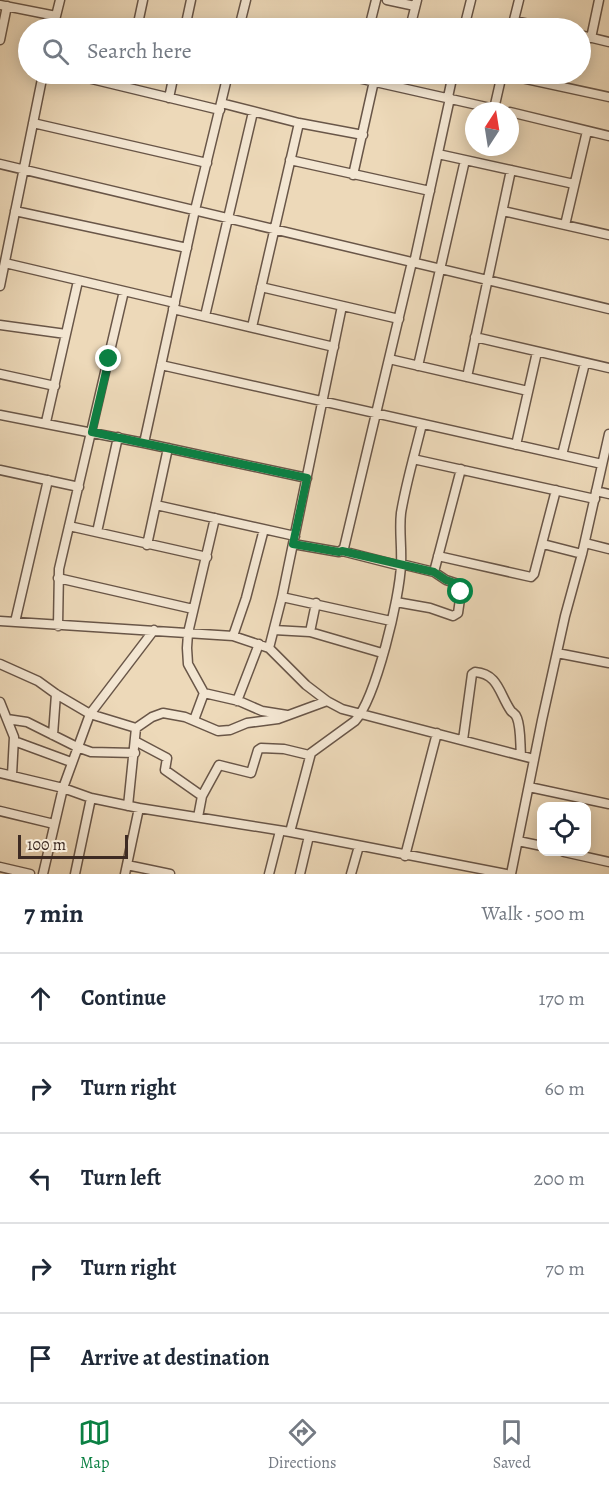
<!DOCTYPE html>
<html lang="en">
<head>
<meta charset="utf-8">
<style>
  :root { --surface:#fff; --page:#f2f2f3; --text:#1f2937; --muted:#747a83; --line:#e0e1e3; --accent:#0b8043 }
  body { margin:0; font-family:Alegreya,serif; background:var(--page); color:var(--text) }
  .controls { position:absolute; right:18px; bottom:18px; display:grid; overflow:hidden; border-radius:12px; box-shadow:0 3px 15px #0003 }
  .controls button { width:54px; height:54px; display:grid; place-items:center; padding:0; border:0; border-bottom:2px solid var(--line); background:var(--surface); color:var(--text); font:30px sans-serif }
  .compass { position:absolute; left:465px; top:102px; width:54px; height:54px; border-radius:50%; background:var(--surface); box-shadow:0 3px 15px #0003; rotate:12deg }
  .scale { position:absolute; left:18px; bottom:15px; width:110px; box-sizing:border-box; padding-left:6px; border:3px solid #3d2a22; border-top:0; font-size:16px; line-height:21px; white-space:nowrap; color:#3d2a22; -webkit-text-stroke:4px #f3e6d2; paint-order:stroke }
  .stop { position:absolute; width:18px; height:18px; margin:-14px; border:4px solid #0b8043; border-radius:50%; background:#fff }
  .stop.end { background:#0b8043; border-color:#fff; box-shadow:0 2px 6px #0008 }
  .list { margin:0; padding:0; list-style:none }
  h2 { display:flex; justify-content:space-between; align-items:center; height:78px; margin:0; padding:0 24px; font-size:26px }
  h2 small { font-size:20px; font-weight:400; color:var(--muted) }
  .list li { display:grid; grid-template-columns:39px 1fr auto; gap:18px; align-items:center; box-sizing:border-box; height:90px; padding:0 24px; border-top:2px solid var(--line) }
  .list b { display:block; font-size:22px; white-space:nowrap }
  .list em { font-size:20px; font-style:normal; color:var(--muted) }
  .icon { flex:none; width:33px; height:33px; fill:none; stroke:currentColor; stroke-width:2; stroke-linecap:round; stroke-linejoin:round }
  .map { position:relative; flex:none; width:609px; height:874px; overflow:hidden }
  .search { position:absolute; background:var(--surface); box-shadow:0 3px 15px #0003; left:18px; right:18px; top:18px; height:66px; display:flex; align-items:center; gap:15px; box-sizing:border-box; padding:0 21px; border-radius:33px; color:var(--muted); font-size:22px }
  .sheet { height:528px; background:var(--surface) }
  nav { display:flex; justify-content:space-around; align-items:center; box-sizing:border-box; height:84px; border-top:2px solid var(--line); background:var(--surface); font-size:16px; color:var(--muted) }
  nav a { display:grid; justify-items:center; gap:3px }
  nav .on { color:var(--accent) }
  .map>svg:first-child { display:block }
</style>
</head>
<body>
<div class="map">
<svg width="609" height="874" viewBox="0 0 609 874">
  <rect width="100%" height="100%" fill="#edd9b9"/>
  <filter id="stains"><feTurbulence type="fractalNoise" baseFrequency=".00333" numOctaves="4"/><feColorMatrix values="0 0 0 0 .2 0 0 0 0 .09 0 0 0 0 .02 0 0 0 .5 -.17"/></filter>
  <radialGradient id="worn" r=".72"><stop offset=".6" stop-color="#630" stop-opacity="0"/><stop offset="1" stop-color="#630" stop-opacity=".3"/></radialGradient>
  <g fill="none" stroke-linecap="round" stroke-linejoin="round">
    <!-- minor casing -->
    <g stroke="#695648" stroke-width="11">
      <path id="minor" d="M387,0l28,6
        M0,5l56,11
        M514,21l34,7
        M53,28l7,-28
        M137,28l6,-28
        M185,28l6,-28
        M239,28l7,-28
        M369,28l7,-28
        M410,28l7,-28
        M464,28l7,-28
        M512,28l7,-28
        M580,35l29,7
        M591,38l8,-38
        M0,40l7,-34
        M71,74l149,36
        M340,74l164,37
        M503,74l106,23
        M124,86l3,-12
        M397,86l3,-12
        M448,97l5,-23
        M169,98l5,-24
        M221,103l78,20 64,12
        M494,109l8,-35
        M510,112l99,24
        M33,123l174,40
        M438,154l136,30
        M290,160l140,31
        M0,164l609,145
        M353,175l21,-94
        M15,211l172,37
        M503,211l106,24
        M565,225l22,-94
        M5,263l170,40
        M414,263l36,-165
        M0,286l43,-212
        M261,287l138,32
        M173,309l161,38
        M205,316l48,-204
        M0,325l66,9
        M252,327l47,-204
        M475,337l134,31
        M389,359l139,32
        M161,365l441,99
        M418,366l47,-206
        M0,374l55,12
        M467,377l44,-207
        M0,415l144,28 163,35
        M46,422l32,-141
        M144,443l51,-233 33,-136
        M516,445l21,-93
        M562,455l23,-92
        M413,459l182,40
        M0,470l79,17
        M596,491l13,3
        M156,505l139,31
        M69,526l138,31
        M97,532l21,-95
        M585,543l24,6
        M293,544l46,8 5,-4 68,-286
        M543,544l39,10
        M147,545l21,-97
        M342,551l59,15
        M438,556l93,21 3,-3 22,-84
        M434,572l27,-103
        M58,578l135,31
        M282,597l109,24
        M396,602l34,6 23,8 5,-3 3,-21 -3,-8 -12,-4 -12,-8 -33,-8
        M316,603l-6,29 72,21
        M0,621l233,15 36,12 37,37 21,16 15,8 192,50
        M15,622l33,-142
        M58,626l1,-57 65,-278
        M274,630l36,2
        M233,636l13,-38 18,-69
        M269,648l13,-51 60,-291
        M557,653l52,10
        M0,664l38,17 18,13 34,20 46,14 -8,78
        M204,693l35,8 23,10 25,4
        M237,701l22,-57
        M0,702l14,35 -2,38
        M7,719l20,3 50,25 14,5 44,1
        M194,720l10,-27 -16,-29 -1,-16 1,-15 27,-115
        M136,728l16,-11 11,-4 22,4 33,14 12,-1 17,-7 31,-4 49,-18
        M53,735l3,-41
        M463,740l9,-66 3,-2c24,2 24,22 36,39 3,3 4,2 6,7 4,10 3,26 4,37
        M14,741l57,21
        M135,741l32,17 -2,12 37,26
        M0,773l63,15 28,10 48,10 151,24 216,42
        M529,787l80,17
        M0,811l54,13
        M198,817l4,-21 17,-31 32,8 7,-23 3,-2 23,1 25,6
        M290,832l21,-79 44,-32c21,-23 45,-124 46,-157 1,-17 -2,-34 0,-51 5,-30 14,-60 21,-89
        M518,841l24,5
        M564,852l45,10
        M405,856l32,-123
        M127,865l43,9
        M0,867l30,7
        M43,874l20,-86 27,-74 64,-84
        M75,874l16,-76
        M125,874l14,-66
        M269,874l11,-43
        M300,874l9,-38
        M351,874l8,-28
        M511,874l31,-154 23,-104 17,-62 27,-120"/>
    </g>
    <!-- minor -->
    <use href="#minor" stroke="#f3e6d2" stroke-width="8"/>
  </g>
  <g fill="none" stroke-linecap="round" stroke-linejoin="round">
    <!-- route -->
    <path stroke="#0b8043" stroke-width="8" d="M109,359l-17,73 215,46 -14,66 46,8 3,-1 92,21 12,8 12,4 3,8"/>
  </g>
  <rect width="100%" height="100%" filter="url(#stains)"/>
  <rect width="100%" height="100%" fill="url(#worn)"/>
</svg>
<div class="controls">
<button><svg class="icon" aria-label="locate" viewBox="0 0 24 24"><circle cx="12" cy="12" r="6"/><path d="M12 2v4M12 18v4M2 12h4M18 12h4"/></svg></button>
</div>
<svg class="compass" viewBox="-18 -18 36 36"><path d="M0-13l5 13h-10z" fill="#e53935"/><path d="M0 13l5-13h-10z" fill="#747a83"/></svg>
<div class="scale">100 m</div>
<div class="stop" style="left:461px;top:592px"></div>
<div class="stop end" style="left:109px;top:359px"></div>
<div class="search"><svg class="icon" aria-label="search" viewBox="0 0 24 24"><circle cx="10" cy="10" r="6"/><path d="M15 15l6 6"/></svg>Search here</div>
</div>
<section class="sheet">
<h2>7 min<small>Walk · 500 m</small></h2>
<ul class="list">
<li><svg class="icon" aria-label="ahead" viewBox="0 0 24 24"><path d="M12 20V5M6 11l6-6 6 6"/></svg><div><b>Continue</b></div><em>170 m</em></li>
<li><svg class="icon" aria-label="right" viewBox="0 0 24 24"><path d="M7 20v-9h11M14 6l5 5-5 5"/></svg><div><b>Turn right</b></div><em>60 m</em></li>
<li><svg class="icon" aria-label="left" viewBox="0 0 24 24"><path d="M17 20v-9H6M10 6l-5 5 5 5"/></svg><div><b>Turn left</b></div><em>200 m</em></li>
<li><svg class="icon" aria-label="right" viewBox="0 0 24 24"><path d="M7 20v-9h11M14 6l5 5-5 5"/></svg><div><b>Turn right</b></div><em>70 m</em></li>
<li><svg class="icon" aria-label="arrive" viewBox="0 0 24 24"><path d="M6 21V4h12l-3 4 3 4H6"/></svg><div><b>Arrive at destination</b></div></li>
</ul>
</section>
<nav>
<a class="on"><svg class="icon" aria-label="map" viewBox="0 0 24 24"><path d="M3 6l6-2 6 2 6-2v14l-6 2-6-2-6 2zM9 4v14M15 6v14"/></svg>Map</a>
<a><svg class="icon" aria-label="directions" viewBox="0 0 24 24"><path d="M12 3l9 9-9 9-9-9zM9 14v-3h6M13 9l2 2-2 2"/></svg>Directions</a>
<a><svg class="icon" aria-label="saved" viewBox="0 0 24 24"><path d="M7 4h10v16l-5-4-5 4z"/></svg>Saved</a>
</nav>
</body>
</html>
